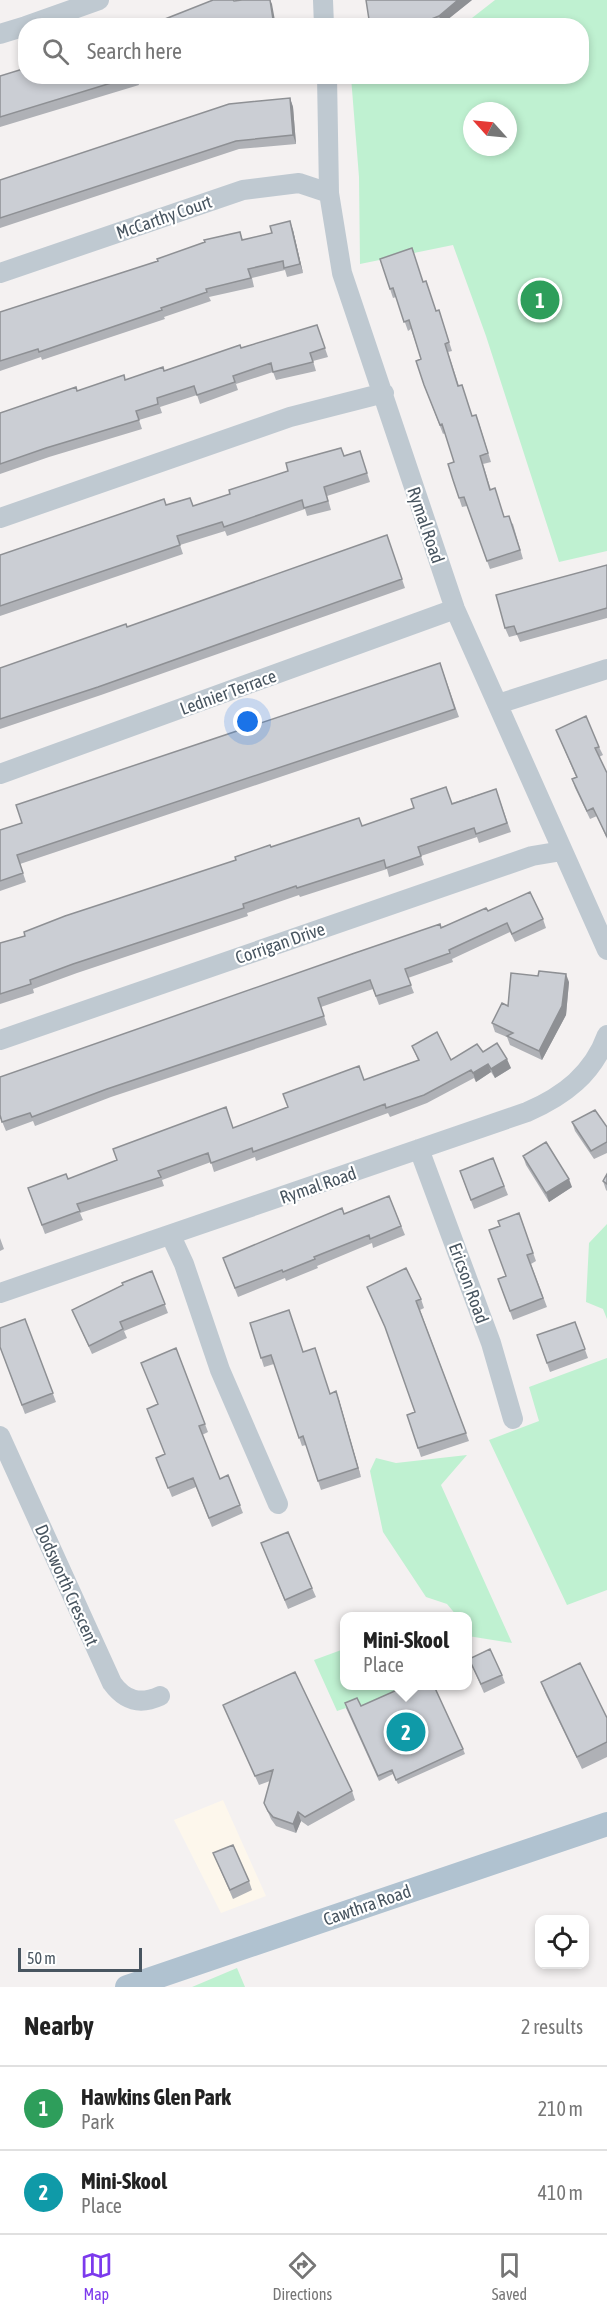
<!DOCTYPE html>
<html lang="en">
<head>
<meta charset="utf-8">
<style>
  :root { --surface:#fff; --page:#f6f6f6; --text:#222; --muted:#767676; --line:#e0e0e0; --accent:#7c3aed }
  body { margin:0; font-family:"Asap Condensed",sans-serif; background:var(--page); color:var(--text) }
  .controls { position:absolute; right:18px; bottom:18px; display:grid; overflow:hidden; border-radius:12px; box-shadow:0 3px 9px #0003 }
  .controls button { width:54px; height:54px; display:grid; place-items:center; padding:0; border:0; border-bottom:2px solid var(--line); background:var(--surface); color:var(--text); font:30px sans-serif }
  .compass { position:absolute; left:463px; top:102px; width:54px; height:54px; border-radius:50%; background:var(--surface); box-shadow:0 3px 9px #0003; rotate:297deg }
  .scale { position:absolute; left:18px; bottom:15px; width:124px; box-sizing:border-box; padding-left:6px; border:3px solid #485560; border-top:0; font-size:16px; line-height:21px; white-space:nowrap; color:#485560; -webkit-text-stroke:4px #fff; paint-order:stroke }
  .you { position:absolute; left:248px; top:722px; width:21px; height:21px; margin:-15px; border:4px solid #fff; border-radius:50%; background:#1a73e8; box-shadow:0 0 0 9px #1a73e833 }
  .badge { display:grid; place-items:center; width:39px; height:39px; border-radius:50%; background:var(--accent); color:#fff; font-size:20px; font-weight:700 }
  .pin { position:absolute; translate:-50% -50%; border:3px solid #fff; box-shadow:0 2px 6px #0006 }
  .popup { position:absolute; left:340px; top:1612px; width:132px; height:78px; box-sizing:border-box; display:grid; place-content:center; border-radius:12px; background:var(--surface); filter:drop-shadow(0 2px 4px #0005); font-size:20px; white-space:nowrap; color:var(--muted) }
  .popup b { font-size:22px; color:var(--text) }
  .popup::after { content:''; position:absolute; left:50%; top:100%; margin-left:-12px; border:12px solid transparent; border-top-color:var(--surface) }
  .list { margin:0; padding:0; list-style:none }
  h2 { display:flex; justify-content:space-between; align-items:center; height:78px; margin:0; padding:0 24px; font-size:26px }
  h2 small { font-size:20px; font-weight:400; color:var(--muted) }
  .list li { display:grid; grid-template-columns:39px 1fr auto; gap:18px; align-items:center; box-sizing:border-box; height:84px; padding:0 24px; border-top:2px solid var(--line) }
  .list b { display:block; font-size:22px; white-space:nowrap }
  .list p { margin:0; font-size:20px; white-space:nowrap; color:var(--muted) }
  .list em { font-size:20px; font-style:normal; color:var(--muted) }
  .icon { flex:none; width:33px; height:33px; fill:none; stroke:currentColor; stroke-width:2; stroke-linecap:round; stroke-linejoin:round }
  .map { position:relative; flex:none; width:607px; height:1987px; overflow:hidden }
  .search { position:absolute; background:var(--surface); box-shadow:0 3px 9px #0003; left:18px; right:18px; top:18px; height:66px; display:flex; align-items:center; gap:15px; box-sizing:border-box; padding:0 21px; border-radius:24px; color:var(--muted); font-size:22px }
  .sheet { height:246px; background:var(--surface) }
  nav { display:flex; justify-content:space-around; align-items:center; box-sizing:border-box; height:84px; border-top:2px solid var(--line); background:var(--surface); font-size:16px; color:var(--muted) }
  nav a { display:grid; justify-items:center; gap:3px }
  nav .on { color:var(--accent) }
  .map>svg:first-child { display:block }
</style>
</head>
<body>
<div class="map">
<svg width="607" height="1987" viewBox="0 0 607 1987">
  <rect width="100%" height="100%" fill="#f4f1f1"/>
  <!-- commercial -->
  <path fill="#fdf7ec" d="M223,1800l43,96 -45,17 -47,-93z"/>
  <!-- green -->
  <path fill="#bff1d1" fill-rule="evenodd" d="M495,0h112v551l-48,11 -73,-226 -33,-91 -93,19 -1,-87 -8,-100 231,-1v-50l-119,-1zM472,111h36v36h-36z
    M607,1224v95l-4,-10 -17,-7 3,-59z
    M607,1358v232l-40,15 -78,-165 50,-19 -10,-34z
    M467,1455l-26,30 71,158 -44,-7v-20h-11l-10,-12 -21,-7 -43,-65 -13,-61 6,-13 20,5z
    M344,1649v37h74l-55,25 -17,-3 -9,3 -23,-51z
    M237,1968l8,19h-53z"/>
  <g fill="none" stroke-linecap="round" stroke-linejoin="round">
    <!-- minor -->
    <path stroke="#bfc9d1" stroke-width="20" d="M323,0l1,26
      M26,26l73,-26
      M0,34l26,-8
      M327,76l2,117 13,80 113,336 152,341
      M0,273l243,-83 56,-7 30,10
      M0,518l290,-101 94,-24
      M498,704l109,-35
      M0,774l455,-165
      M0,1040l532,-184 30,-5
      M419,1149l72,194 22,76
      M171,1236l13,28 36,106 58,134
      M0,1293l527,-181c37,-16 66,-38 80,-77
      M0,1436l112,247c13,18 28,22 48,13"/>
    <!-- major -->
    <path stroke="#b0c2d0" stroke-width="24" d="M127,1987l480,-163"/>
  </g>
  <!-- wall -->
  <path fill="#afb1b6" d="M472,0l-30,24 -3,2h-69z
    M0,76h151l-13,6 1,3 -139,42z
    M290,98l3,9 3,37 -57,5 -239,79v-48z
    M293,230l10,43 -16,4 -2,-7 -33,8 2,9 -45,10 2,4 -47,16 1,2 -123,41 -1,-3 -41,14v-59l158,-51 82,-29 3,8z
    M380,259l43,23 13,29 3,-1 13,41 -4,1 11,34 13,30 7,7 12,39 -8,2 8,26 13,27 9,7 10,35 -33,10 -23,-63 -5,1 -3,-9 -5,-36 -9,-29 -2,1 -19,-49 -3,-26 -10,-30 -3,2 -12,-34 -3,1z
    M317,325l11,32 -15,4 3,10 -40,9 -3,-8 -37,12 2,6 -38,14 -3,-9 -37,12 2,6 -23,7 3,9 -93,28 -49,17v-61l125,-33 39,-9z
    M360,451l10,31 -43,14 4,14 -24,6 -2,-7 -78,27 -2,-5 -45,14 3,9 -183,62v-61l166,-50 27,1 37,-12 58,-23z
    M387,535l18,53 -304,107 -101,34v-61l127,-41z
    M607,565v53l-87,24 -3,-7 -8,2 -4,-9z
    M440,663l19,54 -439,147 6,18 -26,9v-61l22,-7z
    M556,730l43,17 4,8 -4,2 8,16v66l-10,-23 -7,3 -15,-31 -3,-9 4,-2z
    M496,789l15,43 -32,11 -2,-6 -56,19 3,9 -35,12 -2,-8 -87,28 -1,-2 -52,18 1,3 -171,57 -44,16 1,4 -34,11v-61l25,-7 246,-89 91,-21 90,-23z
    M488,911l55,8 3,9 -31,14 -5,-10 -58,27 1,3 -45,16 6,15 -35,12 -6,-16 -52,18 6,18 -216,72 -76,29 -2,-5 -27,10 -5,-12h-1v-42z
    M569,982l-3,33 -24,45 -32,-15 -3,-8 -12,-5 -3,-9z
    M412,1046l39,14 32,-8 28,16 -16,10 -4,-6 -15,10 -2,-4 -47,25 -37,14 -2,-4 -132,48 -1,-4 -41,15 -3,-10 -49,18 2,6 -84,27 3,7 -38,14 -17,-46 40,-9 165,-51 185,-68z
    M572,1122l35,5v26l-13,6 -19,-28z
    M523,1156l49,31 -23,15 -23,-37z
    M493,1158l15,37 -34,14 -14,-38z
    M607,1174v17l-1,-1 -3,-9z
    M389,1196l16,39 -32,13 -1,-5 -55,23 1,2 -32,13 -1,-3 -47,19 -15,-39 121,-44z
    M519,1213l17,48 -5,3 16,43 -34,13 -15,-41 8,-3 -6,-50z
    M0,1238l4,11 -4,2z
    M152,1271l16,42 -44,18 3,7 -35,16 -20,-44z
    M367,1287l54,12 3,9 -4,2 49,131 -48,16 -14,-42 8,-3 -27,-78z
    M25,1319l31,83 -31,12 -25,-67z
    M575,1322l13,36 -38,14 -13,-37z
    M250,1323l53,29 27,42 9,6 22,77 -40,13 -15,-45 -4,1 -28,-82 -10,3z
    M176,1348l32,84 -6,3 18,44 8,-4 15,38 -31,14 -16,-40 -24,10 -16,-39 9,-3z
    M261,1543l51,45 4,9 -28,12z
    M469,1659l33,16 3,8 -21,10z
    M541,1682l66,36v39l-25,12 -36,-74z
    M223,1705l129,86 3,9 -47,26 -7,-5 -5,12 -20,-7 -5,-7 -7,-16 6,-22 -11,4z
    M361,1706l102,43 2,5 -67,30 -5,-10 -14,7 -33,-73z
    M213,1853l36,28 3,9 -19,9z"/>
  <!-- shaded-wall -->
  <path fill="#8e9094" d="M270,0l2,4 4,22h-2z
    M458,0h14l-30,24 -3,-8z
    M290,98l3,9 3,37 -3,-9z
    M290,221l3,9 10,43 -3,-9z
    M566,974l3,8 -3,33 -24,45 -3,-9z
    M507,1059l4,9 -16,10 -4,-9z
    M488,1064l3,8 -15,10 -3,-9z
    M569,1179l3,8 -23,15 -3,-9z
    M336,1391l3,9 22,77 -3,-9z
    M298,1812l3,9 -5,12 -3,-9z"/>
  <!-- building -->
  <path fill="#cbced4" stroke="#8e9094" stroke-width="1.5" d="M213,0h20l1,1 8,-1h28l4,26h-121l8,-3 -1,-2z
    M366,0h92l-19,16 -25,10h-44z
    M26,68v8h108l-134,41v-41z
    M290,98l3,37 -57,6 -236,77v-38l229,-76z
    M290,221l10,43 -16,4 -1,-7 -35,8 3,9 -45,11 1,3 -46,16 1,2 -123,42 -1,-3 -38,12v-49l158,-51 -1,-2 48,-17 -1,-2 36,-8 2,8 30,-7 -2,-7z
    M412,248l11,34 3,-1 10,30 3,-1 10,32 -4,2 13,42 4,-1 10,31 4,-1 12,38 -8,3 10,34 5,-2 9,29 5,-1 11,34 -33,11 -23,-64 -5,1 -6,-18 -5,-16 6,-2 -12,-38 -2,1 -16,-40 -8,-24 5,-2 -12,-39 -5,2 -11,-34 -3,1 -10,-30z
    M317,325l8,23 -15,5 3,9 -40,10 -2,-9 -38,13 2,6 -38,13 -3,-9 -37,12 1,6 -22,7 3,9 -93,28 -46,16v-51l76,-26 1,4 47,-16 1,5 38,-13 1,4 76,-26 1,3z
    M341,448l3,8 16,-5 7,22 -43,14 4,14 -24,7 -2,-8 -78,27 -2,-5 -45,14 3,9 -180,61v-51l164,-56 2,6 24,-7 3,8 37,-12 -1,-4 59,-19 -2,-8z
    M387,535l15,44 -304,108 -98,32v-51l126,-44 1,3z
    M607,565v43l-90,26 -3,-8 -9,2 -9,-33z
    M440,663l15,46 -438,146 6,18 -23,8v-51l22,-7 -6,-18z
    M586,716l13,31 -4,1 12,25v64l-14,-29 -6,3 -15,-32 5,-2 -21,-47z
    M446,787l6,17 44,-15 11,34 -31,11 -2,-6 -56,19 3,9 -35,12 -2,-8 -87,28 -1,-2 -53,18 1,4 -171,56 -43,16 1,4 -31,10v-51l25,-7 -1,-4 41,-16 171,-56 -1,-3 35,-12 1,2 88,-29 3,8 52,-18 -3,-9z
    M530,892l13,27 -31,15 -5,-11 -58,27 1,3 -45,16 6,16 -35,11 -6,-16 -52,18 6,18 -217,73 -75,28 -2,-4 -28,9 -2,-7v-38l352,-123 88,-30 1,4 45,-20 2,3z
    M539,971l27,3 -4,32 -23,45 -32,-15 6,-3 -21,-10 10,-20 6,3 3,-33 27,3z
    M437,1032l14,28 26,-16 6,8 14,-9 10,16 -16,10 -3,-5 -15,9 -2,-3 -47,25 -38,13 -1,-4 -132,48 -1,-4 -41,15 -3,-10 -50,18 3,6 -84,27 3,7 -38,14 -14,-37 38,-14 2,5 49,-19 -4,-11 113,-42 7,21 55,-21 -5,-13 76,-28 5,14 55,-20 -7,-14z
    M595,1110l12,17v15l-16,9 -19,-29z
    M546,1142l23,37 -23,14 -23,-37z
    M493,1158l11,28 -33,14 -11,-29z
    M607,1174v10l-4,-3z
    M389,1196l12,30 -31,13 -1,-4 -55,22 1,2 -32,13 -1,-2 -47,18 -12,-30 119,-50 2,6z
    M519,1213l14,40 -6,2 16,43 -33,13 -12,-32 8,-3 -17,-46 11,-4 -2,-5z
    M406,1268l15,31 -5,2 50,132 -48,15 -11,-33 8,-3 -30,-85 -18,-40z
    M152,1271l13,33 -45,18 3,7 -34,17 -17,-36 51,-25 -1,-2z
    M289,1310l14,42 12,-4 15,46 6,-3 22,77 -40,13 -15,-45 -4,2 -28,-83 -10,3 -11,-35z
    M25,1319l28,74 -31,12 -22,-58v-19z
    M575,1322l10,27 -38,14 -10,-28z
    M176,1348l29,76 -6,2 21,53 8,-4 12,30 -31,13 -16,-40 -25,10 -12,-30 9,-4 -18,-45 11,-5 -17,-41z
    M288,1532l24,56 -27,12 -24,-57z
    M490,1649l12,26 -21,9 -12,-25z
    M580,1663l27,55v24l-30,15 -36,-75z
    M295,1672l57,119 -47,26 -7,-5 -5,12 -20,-7 -5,-6 -4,-8 9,-33 -18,6 -32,-71z
    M406,1686h28l29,63 -67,31 -4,-10 -14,6 -33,-73 12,-5 4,8z
    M233,1845l16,36 -19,9 -17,-37z"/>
  <g text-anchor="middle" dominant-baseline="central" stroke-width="4.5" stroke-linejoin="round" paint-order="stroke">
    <!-- street labels -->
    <g font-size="18" fill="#485560" stroke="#fff">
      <text transform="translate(164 217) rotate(-19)">McCarthy Court</text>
      <text transform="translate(426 525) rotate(71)">Rymal Road</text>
      <text transform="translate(228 692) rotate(-20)">Lednier Terrace</text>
      <text transform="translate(280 943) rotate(-19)">Corrigan Drive</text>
      <text transform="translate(318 1185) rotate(-19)">Rymal Road</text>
      <text transform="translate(469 1283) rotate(70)">Ericson Road</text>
      <text transform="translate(67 1585) rotate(66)">Dodsworth Crescent</text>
      <text transform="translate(367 1905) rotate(-19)">Cawthra Road</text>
    </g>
  </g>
</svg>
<div class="controls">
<button><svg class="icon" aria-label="locate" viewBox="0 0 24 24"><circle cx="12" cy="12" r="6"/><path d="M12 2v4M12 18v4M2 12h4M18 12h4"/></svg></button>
</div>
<svg class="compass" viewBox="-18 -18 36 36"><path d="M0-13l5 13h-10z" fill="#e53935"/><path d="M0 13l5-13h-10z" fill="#767676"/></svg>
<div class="scale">50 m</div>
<div class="you"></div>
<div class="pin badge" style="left:540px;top:300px;background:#2e9e5b">1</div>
<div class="pin badge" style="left:406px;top:1732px;background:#0f9aa8">2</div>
<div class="popup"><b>Mini-Skool</b>Place</div>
<div class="search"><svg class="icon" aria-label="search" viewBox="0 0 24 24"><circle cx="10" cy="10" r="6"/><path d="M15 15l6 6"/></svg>Search here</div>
</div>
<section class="sheet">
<h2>Nearby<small>2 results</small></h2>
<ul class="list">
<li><span class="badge" style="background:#2e9e5b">1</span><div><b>Hawkins Glen Park</b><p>Park</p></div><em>210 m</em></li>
<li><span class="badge" style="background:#0f9aa8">2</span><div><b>Mini-Skool</b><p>Place</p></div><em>410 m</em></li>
</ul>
</section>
<nav>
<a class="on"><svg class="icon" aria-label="map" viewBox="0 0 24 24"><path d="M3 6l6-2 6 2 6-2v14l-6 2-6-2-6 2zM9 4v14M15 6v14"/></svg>Map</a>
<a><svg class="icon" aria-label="directions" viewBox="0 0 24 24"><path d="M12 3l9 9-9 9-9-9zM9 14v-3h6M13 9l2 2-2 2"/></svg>Directions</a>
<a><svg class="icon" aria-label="saved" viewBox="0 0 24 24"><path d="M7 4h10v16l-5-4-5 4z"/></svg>Saved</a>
</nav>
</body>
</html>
